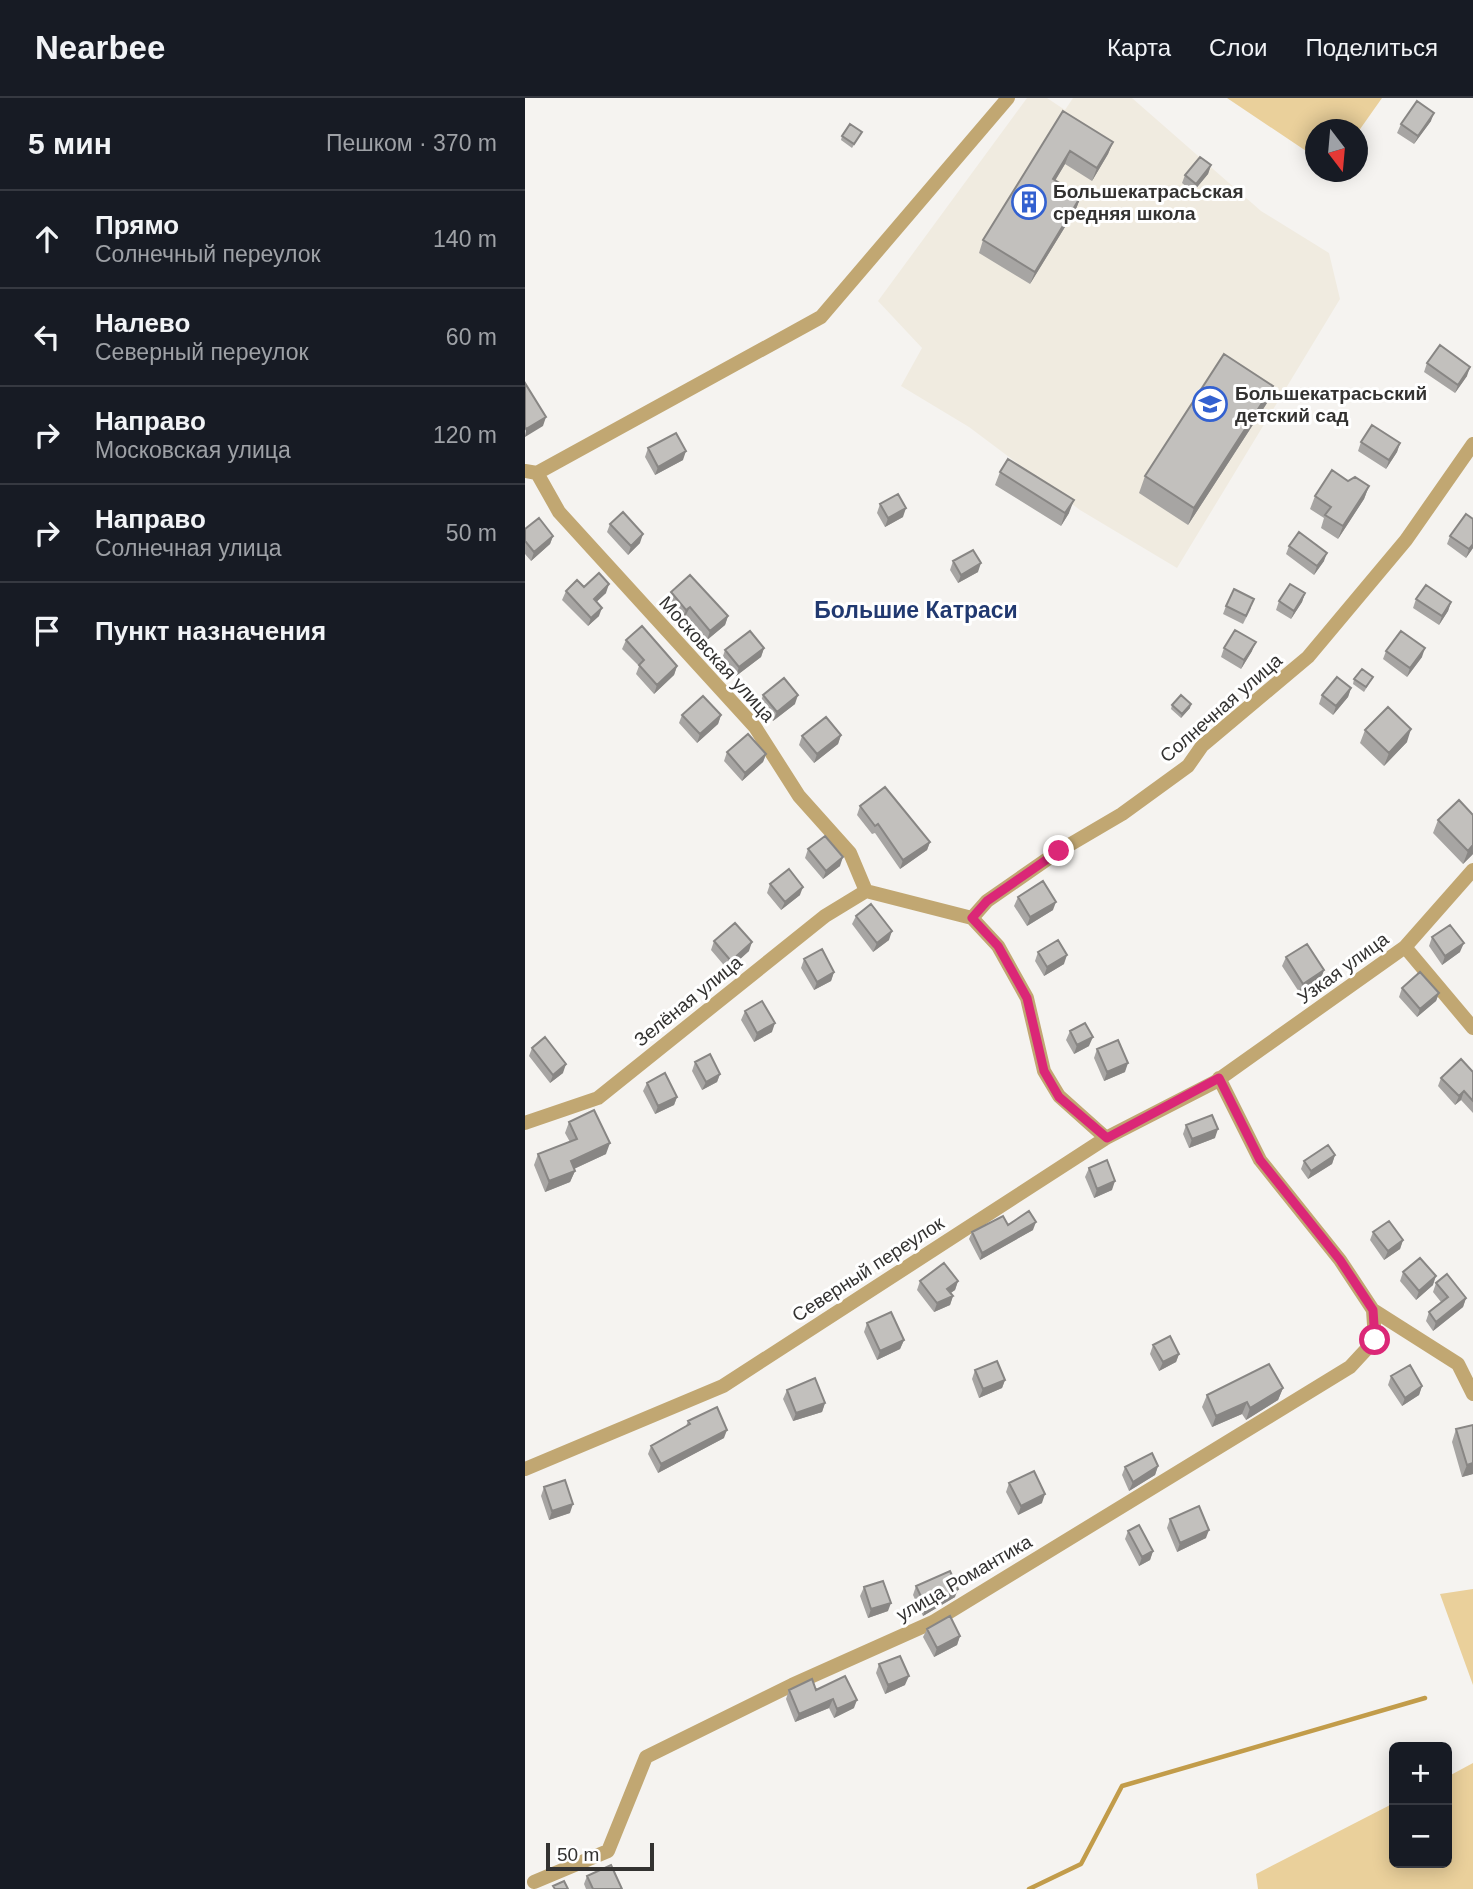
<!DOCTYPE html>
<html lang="ru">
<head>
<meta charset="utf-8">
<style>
  :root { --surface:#171b24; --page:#20242c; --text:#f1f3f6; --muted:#9ea1a6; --line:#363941 }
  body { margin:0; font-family:Helvetica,sans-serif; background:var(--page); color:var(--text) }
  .controls { position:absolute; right:21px; bottom:21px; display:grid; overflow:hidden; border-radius:10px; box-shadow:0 4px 18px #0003 }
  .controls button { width:63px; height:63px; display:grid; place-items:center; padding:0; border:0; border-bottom:2px solid var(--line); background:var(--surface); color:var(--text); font:35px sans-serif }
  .compass { position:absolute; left:780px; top:21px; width:63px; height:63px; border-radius:50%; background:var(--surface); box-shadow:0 4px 18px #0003; rotate:164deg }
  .scale { position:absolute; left:21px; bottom:18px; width:108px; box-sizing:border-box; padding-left:7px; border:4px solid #333231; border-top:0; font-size:19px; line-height:24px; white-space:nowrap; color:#333231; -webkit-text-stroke:5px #fff; paint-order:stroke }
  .stop { position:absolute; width:21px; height:21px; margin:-16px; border:5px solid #db2777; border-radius:50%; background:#fff }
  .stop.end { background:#db2777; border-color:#fff; box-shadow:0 2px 7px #0008 }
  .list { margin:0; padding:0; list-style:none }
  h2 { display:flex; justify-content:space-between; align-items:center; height:91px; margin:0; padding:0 28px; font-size:30px }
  h2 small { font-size:23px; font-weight:400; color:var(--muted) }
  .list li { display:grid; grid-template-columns:46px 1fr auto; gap:21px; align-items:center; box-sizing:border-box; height:98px; padding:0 28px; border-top:2px solid var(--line) }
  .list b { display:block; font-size:26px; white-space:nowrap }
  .list p { margin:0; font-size:23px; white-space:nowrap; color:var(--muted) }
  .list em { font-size:23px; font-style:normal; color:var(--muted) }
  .icon { flex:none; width:38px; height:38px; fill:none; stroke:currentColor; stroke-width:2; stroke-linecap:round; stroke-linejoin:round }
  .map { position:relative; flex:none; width:948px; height:1791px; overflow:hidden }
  header { display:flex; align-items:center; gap:42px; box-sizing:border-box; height:98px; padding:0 35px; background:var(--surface); border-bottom:2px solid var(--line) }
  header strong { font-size:33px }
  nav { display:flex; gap:38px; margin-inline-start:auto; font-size:24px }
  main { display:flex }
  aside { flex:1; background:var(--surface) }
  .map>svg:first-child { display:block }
</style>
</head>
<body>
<header>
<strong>Nearbee</strong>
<nav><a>Карта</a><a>Слои</a><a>Поделиться</a></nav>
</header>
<main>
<aside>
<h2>5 мин<small>Пешком · 370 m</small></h2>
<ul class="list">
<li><svg class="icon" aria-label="ahead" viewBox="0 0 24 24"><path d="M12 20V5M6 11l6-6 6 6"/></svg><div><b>Прямо</b><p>Солнечный переулок</p></div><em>140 m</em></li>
<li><svg class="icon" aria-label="left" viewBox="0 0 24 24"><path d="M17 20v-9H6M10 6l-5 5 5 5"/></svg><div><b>Налево</b><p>Северный переулок</p></div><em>60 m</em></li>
<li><svg class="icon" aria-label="right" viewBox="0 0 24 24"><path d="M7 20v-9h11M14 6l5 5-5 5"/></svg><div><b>Направо</b><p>Московская улица</p></div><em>120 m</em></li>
<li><svg class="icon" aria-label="right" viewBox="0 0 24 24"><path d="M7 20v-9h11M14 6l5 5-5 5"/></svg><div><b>Направо</b><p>Солнечная улица</p></div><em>50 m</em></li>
<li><svg class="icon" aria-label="arrive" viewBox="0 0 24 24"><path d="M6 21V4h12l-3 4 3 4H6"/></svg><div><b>Пункт назначения</b></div></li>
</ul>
</aside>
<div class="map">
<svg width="948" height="1791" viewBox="0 0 948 1791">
  <rect width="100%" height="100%" fill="#f5f3f0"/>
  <!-- built -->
  <path fill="#f0ebe0" d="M502,0h20l18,12 8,-12h59l129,113 68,42 11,46 -163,269 -97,-58 -111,-83 -68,-41 21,-38 -44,-47z"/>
  <!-- green -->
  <path fill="#ead09b" d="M702,0h155l-24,34 -43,-2v27z
    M948,1491v96l-33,-91z
    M948,1665v126h-215l-2,-15 138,-71v60h53v-86z"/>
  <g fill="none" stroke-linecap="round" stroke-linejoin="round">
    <!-- stream -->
    <path stroke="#c29c4a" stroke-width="4.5" d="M504,1791l52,-25 41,-78 303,-88"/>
    <!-- minor -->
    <path stroke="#c1a772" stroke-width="14" d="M0,373l12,2 22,39 196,215 44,69 51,57 16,38 106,27 26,28 29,52 17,73 15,25 47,42
      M12,375l284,-156 187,-219
      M447,820l15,-17 72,-50 63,-37 66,-48 14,-20 106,-89 98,-117 67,-96
      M880,849l68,81
      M694,980l41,82 80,100 33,50 85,54 15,30
      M0,1025l73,-25 227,-182 41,-25
      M0,1371l198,-83 383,-248 109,-56 190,-135 68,-77
      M9,1784l74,-31 38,-94 146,-72 141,-63 417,-255 25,-27 -2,-30"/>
  </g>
  <!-- wall -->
  <path fill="#a7a5a3" d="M538,13l50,31 -5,12 -16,27 -27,-17 -10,17 26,15 -5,13 -46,75 -51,-31 4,-13z
    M906,23l-17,23 -17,-11 4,-9z
    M337,34l-10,16 -11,-8 1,-4z
    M686,67l-3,9 -15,18 -11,-9 3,-8z
    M902,265l40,13 -12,17 -31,-21z
    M748,288l-6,17 -79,122 -49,-32 6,-17z
    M836,344l39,1 -3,9 -11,17 -28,-18z
    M123,350l35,12 -28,15 -10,-18z
    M475,374l69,41 -8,13 -66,-41z
    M823,383l21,5 -5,13 -26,40 -17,-11 3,-10 -14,-9 5,-13z
    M355,406l23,13 -18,10 -8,-14z
    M85,426l30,19 -12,12 -21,-23z
    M0,431l28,7 -3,8 -19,17 -6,-7z
    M925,438l23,12 -7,10 -19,-14z
    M764,448l35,15 -10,14 -28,-21z
    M428,463l25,11 -20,11 -8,-13z
    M59,489l22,6 -10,9 3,14 -11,10 -26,-26 4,-9z
    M146,494l57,24 -3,9 -18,15 -21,-25 -3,3 -16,-17z
    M780,495l-3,9 -11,17 -15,-9 3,-9z
    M891,501l35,3 -3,9 -9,14 -26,-17z
    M701,508l25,2 -8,16 -20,-10z
    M101,542l51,26 -3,9 -20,19 -18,-20 3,-8 -17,-17z
    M239,550l-3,9 -25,19 -14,-17 3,-9z
    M699,550l28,3 -11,18 -20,-12z
    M861,553l36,6 -15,20 -24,-18z
    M848,579l-9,15 -11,-8 1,-5z
    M826,590l-3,9 -15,18 -14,-11 3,-9z
    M238,597l32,9 -22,17 -13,-17z
    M647,607l18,3 -9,10 -10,-9z
    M157,617h39l-3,9 -21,19 -18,-20z
    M840,632l42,12 -23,24 -24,-23z
    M316,637l-3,9 -24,19 -15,-18 3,-9z
    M202,654l39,2 -3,8 -21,19 -18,-20z
    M335,708l70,36 -3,8 -27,19 -25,-36 -3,1 -15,-19z
    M913,722l35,34 -10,10 -30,-31z
    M283,751l32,17 -17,13 -18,-21z
    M245,786l30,11 -19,15 -14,-17z
    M493,799l35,13 -26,16 -13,-20z
    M331,818l33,24 -16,12 -21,-28z
    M907,839l28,15 -18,13 -13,-19z
    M189,843l35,10 -21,19 -17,-20z
    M513,854l26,12 -20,12 -9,-15z
    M761,859l35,22 -22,13 -17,-26z
    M279,861l30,13 -3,9 -17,9 -13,-22z
    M877,890l37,5 -3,8 -19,16 -18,-20z
    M220,913l27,21 -18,10 -13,-22z
    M545,933l19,15 -15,8 -8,-14z
    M7,950l31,25 -13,10 -21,-27z
    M572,951l28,23 -21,9 -10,-23z
    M170,964l25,12 -3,8 -15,8 -10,-19z
    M948,974v41l-12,-13 -6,5 -17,-19 3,-8z
    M122,985l30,14 -3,8 -19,9 -12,-23z
    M44,1024l37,32 -32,15 1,2 -5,11 -25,10 -11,-27 4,-11 32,-12 -5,-9z
    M661,1027l29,13 -26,10 -6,-14z
    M810,1057l-3,9 -24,15 -7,-10 3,-8z
    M564,1070l23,22 -18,8 -9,-21z
    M483,1127l25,5 -53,30 -11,-21 3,-7z
    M848,1134l30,8 -3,9 -16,11 -14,-20z
    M878,1174l30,13 -17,15 -16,-19z
    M395,1183h38l-3,9 -5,3 3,3 -3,9 -16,7 -17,-22z
    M911,1185l30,15 -3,9 -30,24 -7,-10 3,-9 12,-10 -8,-10z
    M342,1225l37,17 -4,9 -23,11 -13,-28z
    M628,1247l26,9 -3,8 -17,9 -9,-17z
    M450,1272l30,10 -3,8 -23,10 -7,-19z
    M866,1278l31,10 -3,9 -17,11 -14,-21z
    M758,1290l-5,12 -32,20 -4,-6 -30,13 -10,-20 5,-12z
    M262,1292l38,13 -3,9 -29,9 -10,-22z
    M163,1323l36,17 -66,35 -10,-19 3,-8 35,-20z
    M948,1327v49l-11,3 -10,-35 4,-13z
    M633,1368l-3,9 -26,16 -7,-16 3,-8z
    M484,1385l33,20 -24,12 -12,-23z
    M19,1389l26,26 -21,7 -8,-24z
    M645,1421l36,19 -29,14 -10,-24z
    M603,1433l25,20 -3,9 -11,6 -14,-27z
    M391,1488l39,11 -32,19 -10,-21z
    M339,1489l24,24 -20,7 -8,-22z
    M402,1531l33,7 -3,9 -23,12 -11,-20z
    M354,1566l26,21 -20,9 -9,-21z
    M264,1592h27l38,18 -20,10 -5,-10 -34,14 -9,-23z
    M62,1778l35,13h-36l-2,-5z"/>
  <!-- shaded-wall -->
  <path fill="#888684" d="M909,15l-3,8 -17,23 4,-8z
    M588,44l-5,12 -16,27 5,-13z
    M545,53l-5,13 -17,28 5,-13z
    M686,67l-3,9 -15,18 3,-8z
    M556,98l-5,13 -46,75 5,-12z
    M945,269l-3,9 -12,17 3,-8z
    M748,288l-6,17 -79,122 6,-17z
    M21,319l-3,9 -18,11 1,-8z
    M875,345l-3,9 -11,17 3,-9z
    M161,353l-3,9 -28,15 3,-8z
    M844,388l-5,13 -26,40 5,-13z
    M549,402l-5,13 -8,13 4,-13z
    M381,410l-3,9 -18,10 3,-9z
    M118,436l-3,9 -12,12 3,-9z
    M28,438l-3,8 -19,17 3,-9z
    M948,446v4l-7,10 3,-9z
    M802,455l-3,8 -10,14 3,-9z
    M456,465l-3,9 -20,11 3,-8z
    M84,486l-3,9 -16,15 4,-9z
    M780,495l-3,9 -11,17 3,-8z
    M926,504l-3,9 -9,14 3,-9z
    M165,509l-4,8 -3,3 3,-8z
    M77,510l-3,8 -11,10 3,-8z
    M203,518l-3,9 -18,15 3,-9z
    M731,544l-4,9 -11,18 3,-9z
    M239,550l-3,9 -25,19 3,-9z
    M900,550l-3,9 -15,20 3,-9z
    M152,568l-3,9 -20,19 3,-9z
    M826,590l-3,9 -15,18 3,-9z
    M273,597l-3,9 -22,17 4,-9z
    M666,606l-1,4 -9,10 1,-4z
    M196,617l-3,9 -21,19 3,-9z
    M886,631l-4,13 -23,24 5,-13z
    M316,637l-3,9 -24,19 3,-9z
    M241,656l-3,8 -21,19 3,-8z
    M405,744l-3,8 -27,19 3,-9z
    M948,747v9l-10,10 5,-13z
    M318,759l-3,9 -17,13 3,-8z
    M278,789l-3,8 -19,15 4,-8z
    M531,804l-3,8 -26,16 3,-9z
    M367,833l-3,9 -16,12 4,-9z
    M227,844l-3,9 -21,19 3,-9z
    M939,845l-4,9 -18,13 3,-9z
    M542,857l-3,9 -20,12 3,-9z
    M799,872l-3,9 -22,13 4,-8z
    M309,874l-3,9 -17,9 3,-8z
    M914,895l-3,8 -19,16 3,-8z
    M250,925l-3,9 -18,10 3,-9z
    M568,939l-4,9 -15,8 3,-9z
    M603,965l-3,9 -21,9 3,-9z
    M41,966l-3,9 -13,10 3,-8z
    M195,976l-3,8 -15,8 4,-8z
    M939,993l-3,9 -6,5 4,-9z
    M152,999l-3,8 -19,9 3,-8z
    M693,1031l-3,9 -26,10 3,-9z
    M85,1045l-4,11 -39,18 4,-11z
    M810,1057l-3,9 -24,15 3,-8z
    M50,1073l-5,11 -25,10 4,-11z
    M590,1083l-3,9 -18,8 3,-9z
    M511,1124l-3,8 -53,30 2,-7z
    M878,1142l-3,9 -16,11 4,-9z
    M911,1178l-3,9 -17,15 3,-9z
    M433,1183l-3,9 -11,8 3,-9z
    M428,1198l-3,9 -16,7 3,-9z
    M941,1200l-3,9 -30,24 3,-9z
    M379,1242l-4,9 -23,11 3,-9z
    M654,1256l-3,8 -17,9 4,-9z
    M480,1282l-3,8 -23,10 4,-9z
    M897,1288l-3,9 -17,11 3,-8z
    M758,1290l-5,12 -32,20 4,-12z
    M722,1304l-5,12 -30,13 4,-11z
    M300,1305l-3,9 -29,9 3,-8z
    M202,1332l-3,8 -66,35 3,-9z
    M948,1365v11l-11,3 5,-12z
    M633,1368l-3,9 -26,16 4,-9z
    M520,1396l-3,9 -24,12 3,-9z
    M48,1406l-3,9 -21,7 3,-9z
    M684,1432l-3,8 -29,14 3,-9z
    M628,1453l-3,9 -11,6 3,-9z
    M433,1491l-3,8 -32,19 3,-9z
    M366,1505l-3,8 -20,7 3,-9z
    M435,1538l-3,9 -23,12 3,-9z
    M384,1578l-4,9 -20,9 3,-9z
    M308,1601l-4,9 -34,14 4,-8z
    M332,1602l-3,8 -20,10 3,-9z"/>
  <!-- building -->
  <path fill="#c2c0bd" stroke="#888684" stroke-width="2" d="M892,3l17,12 -16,23 -17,-12z
    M538,13l50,31 -16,26 -27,-17 -17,28 28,17 -46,76 -52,-32z
    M325,26l12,8 -8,12 -12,-8z
    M675,59l11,8 -15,19 -11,-9z
    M915,247l30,22 -12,18 -31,-22z
    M699,256l49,32 -79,122 -49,-32z
    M0,285l21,34 -20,12 -1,-2z
    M847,327l28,18 -11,17 -28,-18z
    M151,335l10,18 -28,16 -10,-19z
    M483,361l66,41 -9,13 -65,-41z
    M807,372l16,11 7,-4 14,9 -26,40 -18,-11 6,-8 -16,-11z
    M373,396l8,14 -18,10 -8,-14z
    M98,414l20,22 -12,12 -21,-22z
    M941,416l7,5v25l-4,5 -19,-13z
    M14,420l14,18 -19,16 -9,-11v-12z
    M774,434l28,21 -10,13 -28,-20z
    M448,452l8,13 -20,12 -8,-14z
    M74,475l10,11 -15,15 8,9 -11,10 -25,-27 11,-11 7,7z
    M165,477l38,41 -18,15 -20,-24 -4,3 -15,-18z
    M765,486l15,9 -11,18 -15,-10z
    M901,487l25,17 -9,14 -26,-17z
    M709,491l20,10 -8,17 -20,-10z
    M117,528l35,40 -20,19 -18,-20 5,-5 -18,-20z
    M710,532l21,12 -12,18 -20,-12z
    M225,533l14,17 -25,19 -14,-17z
    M876,533l24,17 -15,20 -24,-17z
    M837,571l11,8 -7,10 -12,-8z
    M812,579l14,11 -15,18 -14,-11z
    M259,580l14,17 -21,17 -14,-17z
    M656,597l10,9 -9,10 -10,-9z
    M178,598l18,19 -21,19 -18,-19z
    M863,609l23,22 -22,24 -24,-23z
    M301,619l15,18 -24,19 -15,-18z
    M223,636l18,20 -21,19 -18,-21z
    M360,689l45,55 -27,18 -25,-36 -3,2 -15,-20z
    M934,702l14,15v30l-5,6 -30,-31z
    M300,738l18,21 -17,14 -18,-22z
    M264,771l14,18 -18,15 -15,-18z
    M518,783l13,21 -26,15 -12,-20z
    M346,806l21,27 -15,12 -21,-27z
    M210,825l17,19 -21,19 -17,-20z
    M925,827l14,18 -19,13 -13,-19z
    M533,842l9,15 -20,12 -9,-15z
    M782,846l17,26 -21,14 -17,-27z
    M297,851l12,23 -17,10 -13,-23z
    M895,874l19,21 -19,16 -18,-21z
    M237,903l13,22 -18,10 -12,-22z
    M560,925l8,14 -16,8 -7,-14z
    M20,939l21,27 -13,11 -21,-27z
    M593,942l10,23 -21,9 -10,-23z
    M185,956l10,20 -14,8 -11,-20z
    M936,961l12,13v29l-9,-10 -5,5 -18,-18z
    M140,975l12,24 -19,9 -11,-23z
    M69,1012l16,33 -39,18 4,10 -26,10 -11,-27 39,-15 -8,-17z
    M687,1017l6,14 -26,10 -6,-14z
    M803,1047l7,10 -24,16 -7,-10z
    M582,1062l8,21 -18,8 -8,-21z
    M504,1113l7,11 -54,31 -10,-21 31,-16 5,9z
    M864,1123l14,19 -15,11 -15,-19z
    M895,1160l16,18 -17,15 -16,-19z
    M419,1165l14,18 -11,8 6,7 -16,7 -17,-22z
    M922,1176l19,24 -30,24 -7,-10 19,-15 -12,-14z
    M366,1214l13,28 -24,11 -13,-28z
    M645,1238l9,18 -16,8 -10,-17z
    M472,1263l8,19 -22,9 -8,-19z
    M744,1266l14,24 -33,20 -3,-6 -31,14 -9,-21z
    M885,1267l12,21 -17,12 -14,-22z
    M290,1280l10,25 -29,10 -9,-23z
    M192,1309l10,23 -66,34 -10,-18 39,-22 -2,-3z
    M948,1327v38l-6,2 -11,-36z
    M627,1355l6,13 -25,16 -8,-15z
    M509,1373l11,23 -24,12 -12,-23z
    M40,1382l8,24 -21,7 -8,-24z
    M674,1408l10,24 -29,13 -10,-24z
    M614,1427l14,26 -11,6 -14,-26z
    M425,1473l8,18 -32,18 -10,-21z
    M358,1483l8,22 -20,6 -7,-22z
    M425,1518l10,20 -23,12 -10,-19z
    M375,1558l9,20 -21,9 -9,-21z
    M320,1578l12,24 -20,9 -4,-10 -34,15 -10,-24 23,-11 4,11z
    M86,1767l11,24h-29l-6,-13z
    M39,1783l4,8h-13l-2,-3z"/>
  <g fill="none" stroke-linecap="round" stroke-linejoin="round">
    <!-- route -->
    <path stroke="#db2777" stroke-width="9" d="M534,753l-72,50 -15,17 26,28 29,52 17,73 15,26 48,41 112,-60 41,82 80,100 33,50 2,30"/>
  </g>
  <!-- icons -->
  <defs>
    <g id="building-ring" transform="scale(1.75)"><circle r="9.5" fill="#fff" stroke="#3361d0" stroke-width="1.5"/><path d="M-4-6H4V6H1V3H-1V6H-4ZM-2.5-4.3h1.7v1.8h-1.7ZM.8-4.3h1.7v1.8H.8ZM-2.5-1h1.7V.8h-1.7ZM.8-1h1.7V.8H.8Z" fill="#3361d0"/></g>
    <g id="school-ring" transform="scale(1.75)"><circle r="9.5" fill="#fff" stroke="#3361d0" stroke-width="1.5"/><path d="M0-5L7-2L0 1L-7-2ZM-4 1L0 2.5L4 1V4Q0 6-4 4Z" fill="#3361d0"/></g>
  </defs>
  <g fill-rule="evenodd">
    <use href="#building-ring" x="504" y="104"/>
    <use href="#school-ring" x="685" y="306"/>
  </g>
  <g text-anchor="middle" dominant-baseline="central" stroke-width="6" stroke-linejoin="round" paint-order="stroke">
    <!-- poi labels -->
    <g font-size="19" font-weight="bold" fill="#333231" stroke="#fff" text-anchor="start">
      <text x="528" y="93">Большекатрасьская<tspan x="528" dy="22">средняя школа</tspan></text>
      <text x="710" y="295">Большекатрасьский<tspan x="710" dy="22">детский сад</tspan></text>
    </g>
    <!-- street labels -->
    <g font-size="19" fill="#333231" stroke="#fff">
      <text transform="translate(192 561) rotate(48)">Московская улица</text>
      <text transform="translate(696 610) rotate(-41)">Солнечная улица</text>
      <text transform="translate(818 870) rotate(-36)">Узкая улица</text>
      <text transform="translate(163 903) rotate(-39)">Зелёная улица</text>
      <text transform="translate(343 1171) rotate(-33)">Северный переулок</text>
      <text transform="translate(439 1480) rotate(-30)">улица Романтика</text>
    </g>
    <!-- quarter labels -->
    <g font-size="23" font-weight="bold" fill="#213970" stroke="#fff">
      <text x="391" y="512">Большие Катраси</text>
    </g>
  </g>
</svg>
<div class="controls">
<button>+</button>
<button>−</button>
</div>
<svg class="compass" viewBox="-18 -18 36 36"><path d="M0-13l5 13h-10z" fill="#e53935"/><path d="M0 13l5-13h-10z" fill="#9ea1a6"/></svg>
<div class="scale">50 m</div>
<div class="stop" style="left:850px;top:1242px"></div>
<div class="stop end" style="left:534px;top:753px"></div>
</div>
</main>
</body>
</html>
